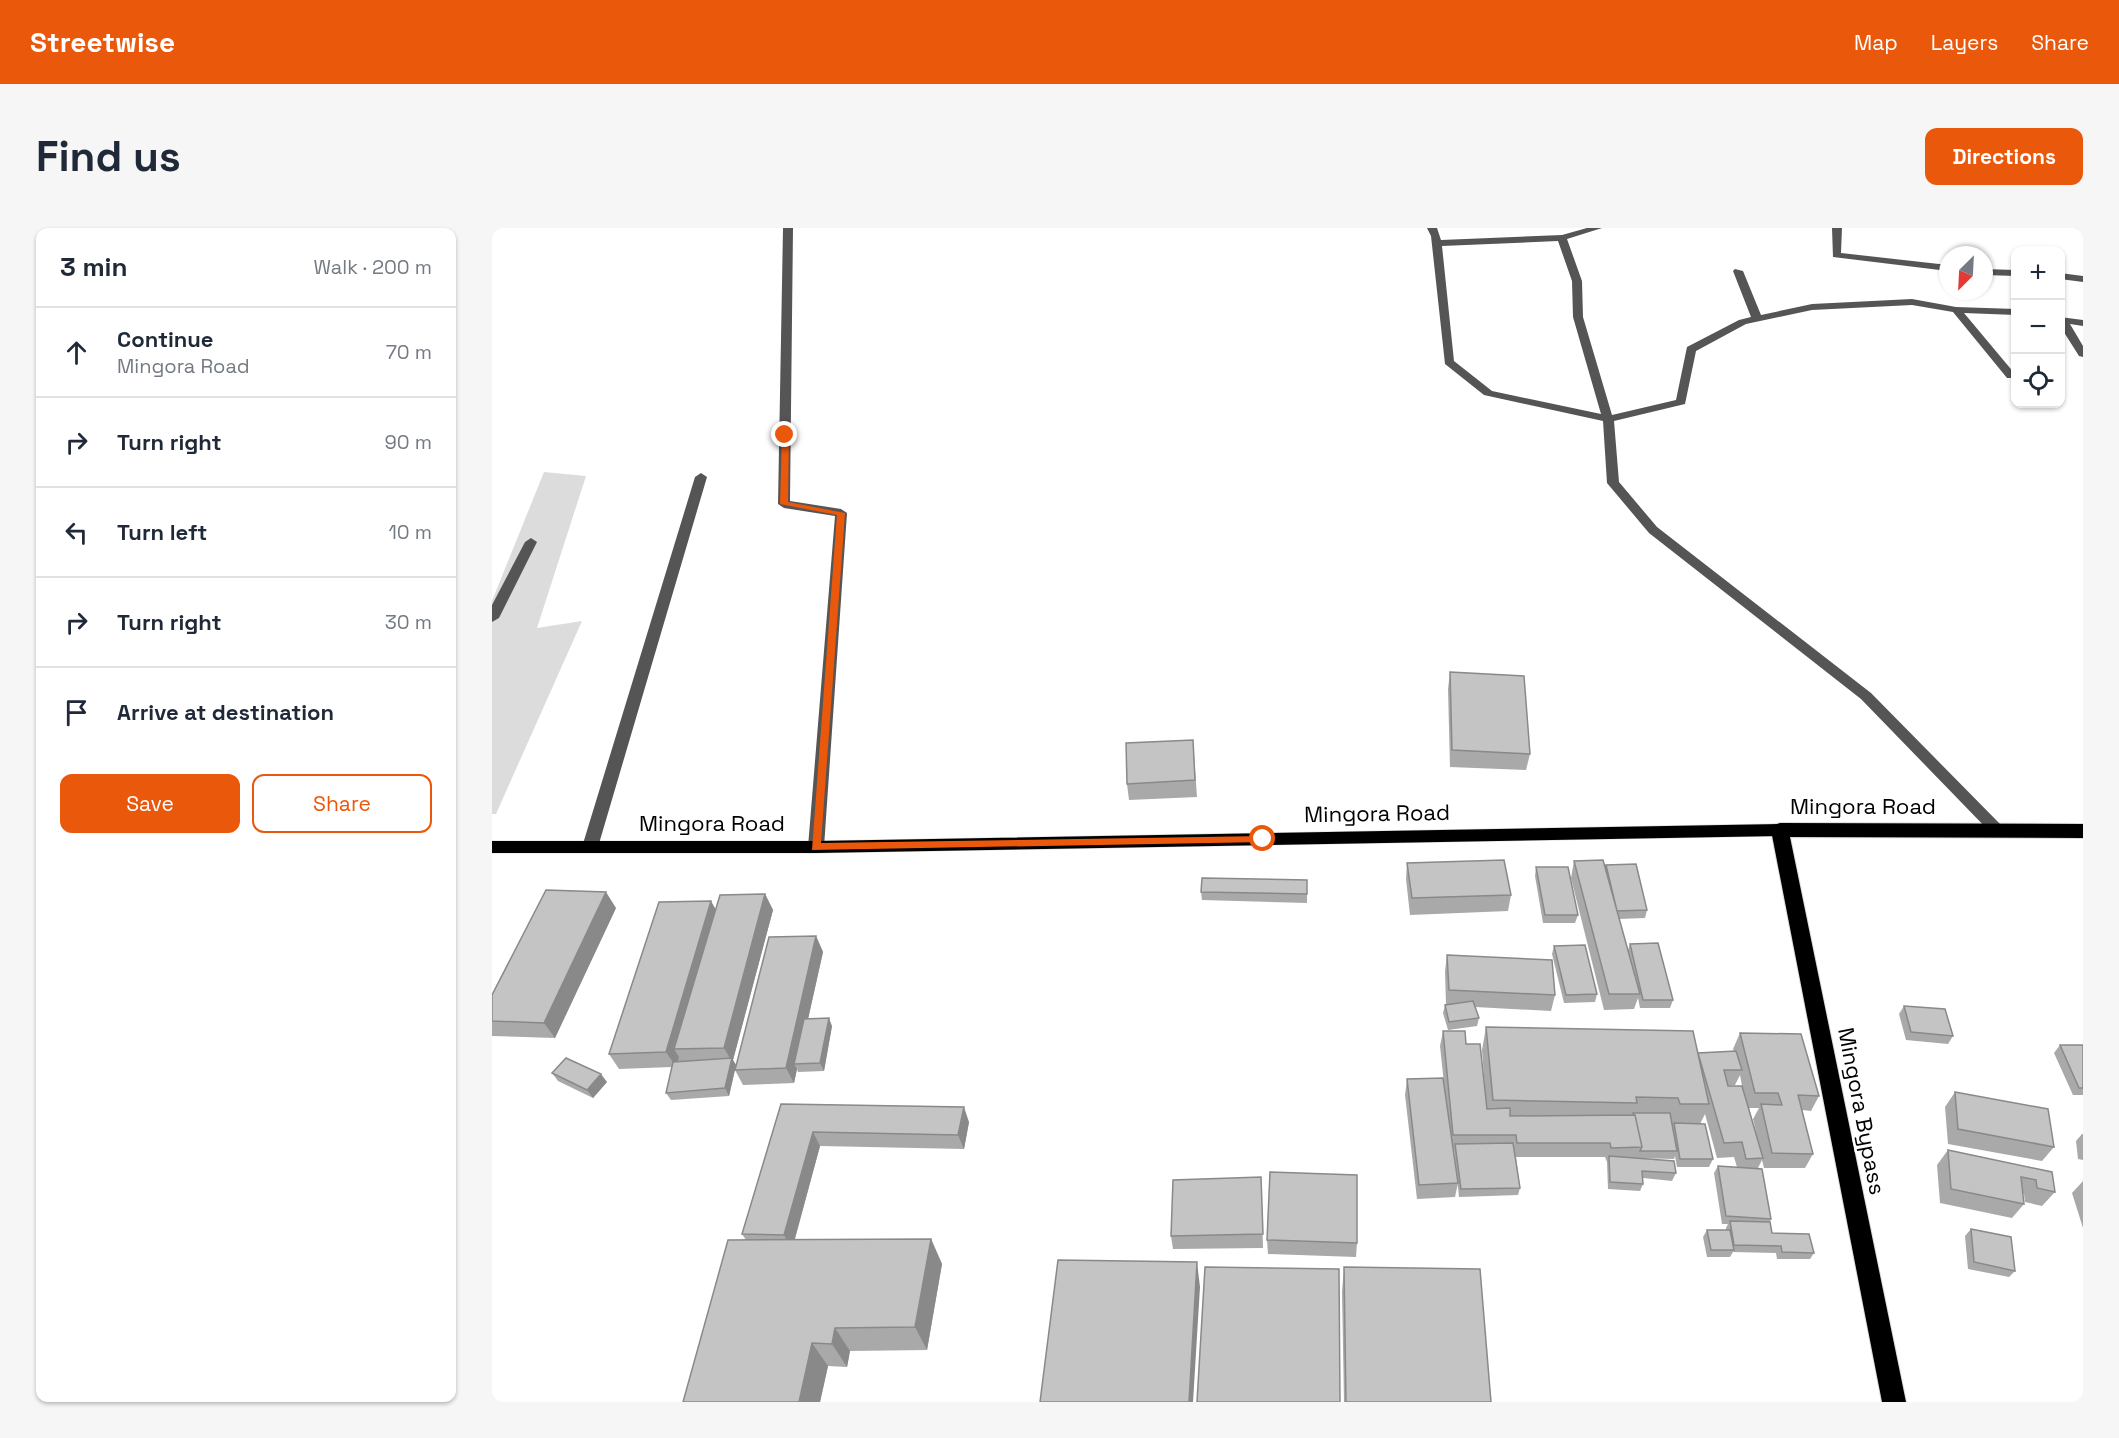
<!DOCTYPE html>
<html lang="en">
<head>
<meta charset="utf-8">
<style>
  :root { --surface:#fff; --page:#f6f6f7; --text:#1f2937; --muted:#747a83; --line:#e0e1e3; --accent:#ea580c }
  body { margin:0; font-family:"Space Grotesk",sans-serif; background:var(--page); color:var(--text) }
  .controls { position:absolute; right:18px; top:18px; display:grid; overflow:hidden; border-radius:12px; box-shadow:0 2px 4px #0004 }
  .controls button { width:54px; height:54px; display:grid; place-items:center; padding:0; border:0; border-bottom:2px solid var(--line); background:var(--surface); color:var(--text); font:30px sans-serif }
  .compass { position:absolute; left:1447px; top:18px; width:54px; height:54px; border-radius:50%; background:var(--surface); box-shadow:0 2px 4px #0004; rotate:204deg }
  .stop { position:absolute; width:18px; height:18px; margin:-14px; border:4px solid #ea580c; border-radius:50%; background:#fff }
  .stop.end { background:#ea580c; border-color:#fff; box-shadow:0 2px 6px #0008 }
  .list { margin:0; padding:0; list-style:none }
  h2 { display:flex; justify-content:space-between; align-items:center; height:78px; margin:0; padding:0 24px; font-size:26px }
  h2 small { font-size:20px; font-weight:400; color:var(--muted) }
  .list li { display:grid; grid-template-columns:39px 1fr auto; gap:18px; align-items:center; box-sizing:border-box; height:90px; padding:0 24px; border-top:2px solid var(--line) }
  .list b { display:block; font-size:22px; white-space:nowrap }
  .list p { margin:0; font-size:20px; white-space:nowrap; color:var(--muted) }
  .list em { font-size:20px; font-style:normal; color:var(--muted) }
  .actions { display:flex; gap:12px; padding:18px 24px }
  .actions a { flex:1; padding:14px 0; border:2px solid var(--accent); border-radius:12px; text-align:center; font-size:21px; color:var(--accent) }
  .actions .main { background:var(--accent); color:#fff }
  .icon { flex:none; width:33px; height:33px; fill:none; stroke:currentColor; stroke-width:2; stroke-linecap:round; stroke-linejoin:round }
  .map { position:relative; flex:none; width:1591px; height:1174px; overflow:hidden; border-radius:12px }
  header { display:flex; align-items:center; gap:36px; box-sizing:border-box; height:84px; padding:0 30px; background:var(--accent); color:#fff }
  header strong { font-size:28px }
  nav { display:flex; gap:33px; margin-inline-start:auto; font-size:21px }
  .intro { display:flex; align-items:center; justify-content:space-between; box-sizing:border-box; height:144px; padding:0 36px }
  h1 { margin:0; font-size:42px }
  .button { padding:15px 27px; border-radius:12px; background:var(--accent); color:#fff; font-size:21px; font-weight:700 }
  main { display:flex; gap:36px; padding:0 36px }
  aside { flex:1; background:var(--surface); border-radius:12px; box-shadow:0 2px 4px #0004 }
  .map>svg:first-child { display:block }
</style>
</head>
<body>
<header>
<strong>Streetwise</strong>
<nav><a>Map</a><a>Layers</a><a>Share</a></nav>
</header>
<div class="intro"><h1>Find us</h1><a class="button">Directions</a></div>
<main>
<aside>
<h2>3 min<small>Walk · 200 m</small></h2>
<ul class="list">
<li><svg class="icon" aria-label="ahead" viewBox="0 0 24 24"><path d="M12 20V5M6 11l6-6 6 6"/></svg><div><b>Continue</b><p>Mingora Road</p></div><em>70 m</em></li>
<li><svg class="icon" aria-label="right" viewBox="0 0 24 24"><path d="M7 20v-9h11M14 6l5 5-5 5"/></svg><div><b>Turn right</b></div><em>90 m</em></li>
<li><svg class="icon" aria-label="left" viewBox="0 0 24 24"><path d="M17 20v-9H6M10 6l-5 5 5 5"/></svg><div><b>Turn left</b></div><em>10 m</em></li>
<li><svg class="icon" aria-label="right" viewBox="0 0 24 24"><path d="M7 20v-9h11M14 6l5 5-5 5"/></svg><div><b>Turn right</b></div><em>30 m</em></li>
<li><svg class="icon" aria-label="arrive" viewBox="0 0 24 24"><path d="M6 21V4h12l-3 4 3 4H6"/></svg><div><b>Arrive at destination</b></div></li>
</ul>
<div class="actions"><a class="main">Save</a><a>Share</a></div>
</aside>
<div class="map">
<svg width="1591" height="1174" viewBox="0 0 1591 1174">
  <rect width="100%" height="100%" fill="#fff"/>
  <!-- green -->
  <path fill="#dcdcdc" d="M52,244l42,4 -49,152 45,-7 -86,193h-4v-213z"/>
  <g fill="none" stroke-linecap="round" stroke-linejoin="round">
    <!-- major casing -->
    <g stroke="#dbdbdb" stroke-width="1">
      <path id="major" d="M1288,596l5,2 3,4 -3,4 -5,2 -964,17h-324v-12h324z"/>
    </g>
    <!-- highway casing -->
    <g stroke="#dbdbdb" stroke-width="2">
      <path id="highway" d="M1288,595l303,1v14l-293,-1 116,565h-24l-111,-572 3,-5z"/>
    </g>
    <!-- minor -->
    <path fill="#555" fill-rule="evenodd" d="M291,0h10l-3,273 51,8 6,4 -23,334 -3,4h-10l-3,-4 27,-331 -51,-8 -6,-4z
      M935,0h10l4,12 121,-5 25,-7h15l-35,11 15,42 1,36 29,98 64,-15 11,-53 52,-27 12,-3 -18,-46 2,-2 8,2 18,44 51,-11 100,-5 44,8 60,2v6l-52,-2 51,61v4h-8l-54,-66 -41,-7 -100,5 -66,14 -50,27 -11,53 -71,17 5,61 38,45 214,166 131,133 3,4 -3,4h-10l-131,-135 -212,-166 -42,-50 -4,-62 -119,-26 -39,-31 -14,-128zM1066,13l14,40 1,36 28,97 -109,-23 -38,-30 -12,-115z
      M1340,0h10l-1,25 107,12v6l-115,-14z
      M1492,41l32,1v6l-32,-1z
      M1568,45l23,3v6l-23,-3z
      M1568,89l23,3v6l-13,-2 13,22v11l-4,-1 -19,-30z
      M209,245l6,4 -109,370 -3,4h-10l-3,-4 113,-370z
      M39,310l6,4 -38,76 -7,4v-17l33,-63z"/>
    <!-- major -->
    <use href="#major" fill="#000" fill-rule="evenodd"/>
    <!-- highway -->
    <use href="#highway" fill="#000" fill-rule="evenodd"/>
  </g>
  <!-- wall -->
  <path fill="#a9a9a9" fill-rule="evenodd" d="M958,444l80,82 -4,16 -76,-3 -2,-78z
    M701,512l4,57 -68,3 -2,-16z
    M1082,633l31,7 1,-3 41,45 -2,8 -26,1 9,31 2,-6 43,56 -3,8h-30l-2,-10 -4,11 -30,1 -33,-132z
    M915,635l104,32 -3,16 -98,4 -4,-36z
    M1044,639l42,48 -3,8h-32l-8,-47z
    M815,652v23l-105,-3 -1,-8z
    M273,666l8,16 -40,150 3,5 80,-129 7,16 -15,67 24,7 -8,45 -26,1 -1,-3 -3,14 -51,2 -8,-15 -6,26 -58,4 -5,-7 6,-26 -53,2 -10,-15 107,-145z
    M124,680l-61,130 -63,-2v-41z
    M1062,718l43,48 -2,8 -31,1 -12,-49z
    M955,727l108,40 -4,16 -76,-4 4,11 -2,8 -29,4 -5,-17 2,-8h1l-1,-34z
    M1412,778l49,30 -5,8 -42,-4 -7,-26z
    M994,799l212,26 36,-2 -1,-2 7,-16 79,63 -8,15 -9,-1 11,44 -8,14h-41l-2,-8 -4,8 13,51 -1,3 2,11 42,20 -4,6h-33l-1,-6 -43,-1 -3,5h-23l-4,-20 4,-7h19v-2l2,-4h-6l-8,-51 4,-7 19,1 -3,-10 -17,1 -12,-44 -5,10 13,35 -4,8h-32l-2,-11 -1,3 -37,-1 39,15 -4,8 -29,-3v6l-3,7 -32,-2 -1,-27 -2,-5h-89l4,31 -2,7 -59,2 -5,-47h-1l5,33 -3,14 -38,2 -12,-104 2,-16 38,14 -5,-47 3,-15 23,13 19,46 -3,-40zM1248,847l2,11h-14l7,-1zM1257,880h10l-6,11 4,16z
    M1568,817h23v50h-10l-19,-42z
    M60,845l55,9 -14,16 -35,-17z
    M1463,864l99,55 -12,14 -94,-17 -3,-37z
    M289,876l188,18 -5,27 -144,-3 -25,93h136l11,25 -15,86 -77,1 -3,16 -19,-1 -8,36 -74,-162 -4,-6z
    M1590,906h1v26l-5,-1 -2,-18z
    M1456,922l104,22 3,20 -13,14 -17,-4 -1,-8h-1l1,10 -12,14 -72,-15 -3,-38z
    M769,949l2,71 -90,1 -2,-13z
    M1591,953v47l-11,-35z
    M1479,1001l44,42 -6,6 -41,-8 -3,-33z
    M775,1012l90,3 -1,14 -88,-3z
    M852,1039l147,135h-147l-2,-110z"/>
  <!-- shaded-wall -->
  <path fill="#898989" d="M114,664l10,16 -61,130 -11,-15z
    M273,666l8,16 -40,150 3,5 -7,31 -4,-8 6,-28 -7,-12z
    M219,673l9,16 -46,132 5,8 -3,10 -10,-15z
    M324,708l7,16 -25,112h-4l3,5 -3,14 -8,-15z
    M337,790l3,8 -8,45 -4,-8z
    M109,846l6,8 -14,16 -6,-8z
    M472,879l5,15 -5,27 -6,-14z
    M321,904l7,14 -28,103 -8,-14z
    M439,1011l11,25 -15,86 -12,-23z
    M705,1034l3,25 -7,115h-4z
    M343,1100l15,23 -3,16 -15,-23z
    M320,1115l16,23 -8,36h-21z"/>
  <!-- building -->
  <path fill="#c4c4c4" stroke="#898989" stroke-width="1.5" d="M958,444l74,4 6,78 -78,-4z
    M701,512l2,40 -68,4 -1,-41z
    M1012,632l7,35 -99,3 -5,-35z
    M1111,632l37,134h-31l-35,-133z
    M1144,636l11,46 -30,1 -11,-46z
    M1044,639h32l10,48h-33z
    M710,650l105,2v14l-106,-2z
    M54,662l60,2 -62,131 -52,-2v-26z
    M273,666l-41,154 -50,1 46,-154z
    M219,673l-45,151 -57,2 50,-152z
    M324,708l-30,132 -51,2 34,-133z
    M1166,715l15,57h-30l-13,-56z
    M1093,717l12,49 -31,1 -12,-49z
    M955,727l105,5 3,35 -106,-5z
    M981,773l6,17 -30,4 -4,-17z
    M1412,778l41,3 8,27 -42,-4z
    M337,790l-9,45 -26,1 10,-45z
    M994,799l207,4 16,73h-29l-2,-6 -42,-1 1,6 -144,-3z
    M951,803h22l1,13h14l7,65 23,-1v8l125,-1 7,32 -31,1 -1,-5h-93l-1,-8h-63z
    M1248,805l61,1 18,62 -21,-1 15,59 -41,-1 -11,-49 21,1 -4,-12h-23z
    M1568,817h23v43h-4z
    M1244,823l6,19h-18l4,16h14l21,72 -17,1 -4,-17 -18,1 -26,-90z
    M74,830l35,16 -14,16 -35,-17z
    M240,830l-7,30 -59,5 7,-31z
    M951,850l15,105 -39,2 -12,-106z
    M1463,864l93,17 6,38 -96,-18z
    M289,876l183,3 -6,28 -145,-3 -29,103 -42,-1z
    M1141,885h37l7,38h-37l2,-4 -7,-32h-1z
    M1182,895l31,1 8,35h-33z
    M1021,915l7,45 -59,1 -6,-45z
    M1456,922l104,22 3,20 -18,-4 -1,-8 -15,-3 3,27 -73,-15z
    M1117,928l65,5 2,12 -34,-2 1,13 -33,-2z
    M1226,938l44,3 9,50 -45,-3z
    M778,944l87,3v68l-90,-3z
    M769,949l2,57 -92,2 2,-56z
    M1238,993l40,1 2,11 37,1 5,19 -32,-1 -1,-6 -47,-1z
    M1479,1001l40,8 4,34 -41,-9z
    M1215,1002h23l4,20h-23z
    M439,1011l-16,88 -80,1 -3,16 -20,-1 -13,59h-116l45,-162z
    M566,1032l139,2 -8,140h-149z
    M713,1039l134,2 1,133h-143z
    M852,1039l136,2 11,133h-145z"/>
  <!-- route -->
  <path fill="#ea580c" d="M293,205l4,2 -1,67 57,11 -24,330 442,-7 5,3 -2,3 -454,8 25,-335 -57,-11 2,-69z"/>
  <g text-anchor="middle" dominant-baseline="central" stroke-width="5" stroke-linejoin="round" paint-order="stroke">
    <!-- street labels -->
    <g font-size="22" fill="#000" stroke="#fff">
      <text x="1371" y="578">Mingora Road</text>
      <text transform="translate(885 585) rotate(-1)">Mingora Road</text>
      <text x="220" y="595">Mingora Road</text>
      <text transform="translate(1370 883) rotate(79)">Mingora Bypass</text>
    </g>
  </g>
</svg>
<div class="controls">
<button>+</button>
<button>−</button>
<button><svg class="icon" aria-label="locate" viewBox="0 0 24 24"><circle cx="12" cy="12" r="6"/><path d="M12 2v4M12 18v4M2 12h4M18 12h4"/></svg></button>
</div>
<svg class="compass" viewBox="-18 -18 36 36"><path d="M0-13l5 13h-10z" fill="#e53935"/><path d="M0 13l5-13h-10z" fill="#747a83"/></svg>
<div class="stop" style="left:771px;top:611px"></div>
<div class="stop end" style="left:293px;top:207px"></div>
</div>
</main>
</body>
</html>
